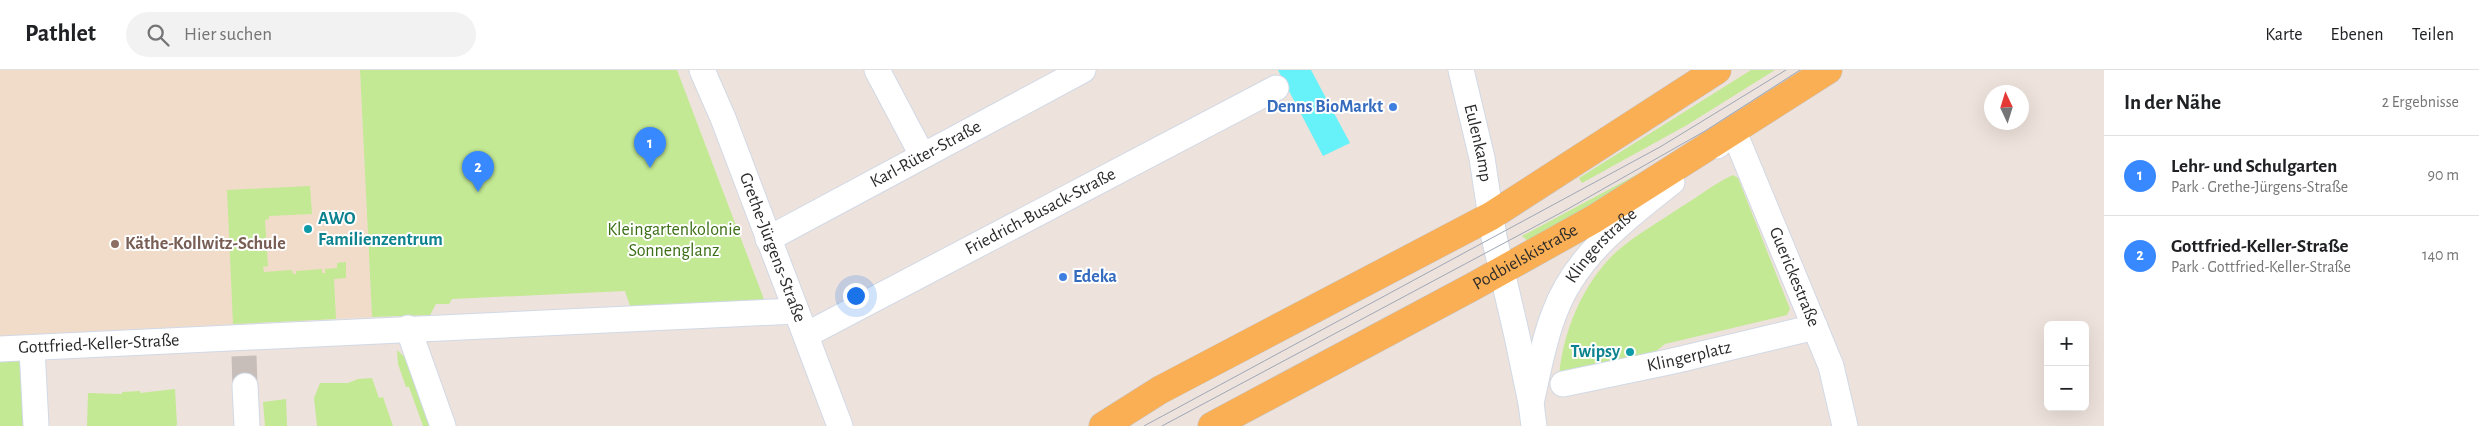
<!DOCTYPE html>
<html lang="de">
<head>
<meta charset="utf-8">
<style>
  :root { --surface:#fff; --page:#f2f2f2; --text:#202124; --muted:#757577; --line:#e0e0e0; --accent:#3889ff }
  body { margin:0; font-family:"Alegreya Sans",sans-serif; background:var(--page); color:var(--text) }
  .controls { position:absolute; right:15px; bottom:15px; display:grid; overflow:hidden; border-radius:8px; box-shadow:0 5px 20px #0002 }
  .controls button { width:45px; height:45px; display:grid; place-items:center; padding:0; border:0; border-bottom:1px solid var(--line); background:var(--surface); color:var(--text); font:25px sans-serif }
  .compass { position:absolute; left:1984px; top:15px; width:45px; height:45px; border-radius:50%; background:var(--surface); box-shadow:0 5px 20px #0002; rotate:356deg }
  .you { position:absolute; left:855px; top:225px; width:18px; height:18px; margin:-12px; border:4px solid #fff; border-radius:50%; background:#1a73e8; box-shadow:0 0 0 8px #1a73e833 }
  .badge { display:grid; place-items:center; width:32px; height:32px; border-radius:50%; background:var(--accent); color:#fff; font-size:16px; font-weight:700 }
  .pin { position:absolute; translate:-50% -41px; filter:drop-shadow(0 1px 2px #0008) }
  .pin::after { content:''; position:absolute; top:26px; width:18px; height:15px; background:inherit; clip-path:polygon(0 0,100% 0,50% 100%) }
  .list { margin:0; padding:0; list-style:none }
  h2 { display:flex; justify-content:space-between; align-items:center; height:65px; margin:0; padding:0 20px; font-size:21px }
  h2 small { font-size:16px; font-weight:400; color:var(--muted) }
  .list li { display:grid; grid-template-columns:32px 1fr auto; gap:15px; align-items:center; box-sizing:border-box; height:80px; padding:0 20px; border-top:1px solid var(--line) }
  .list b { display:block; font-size:19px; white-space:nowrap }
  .list p { margin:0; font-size:16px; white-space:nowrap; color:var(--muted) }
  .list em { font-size:16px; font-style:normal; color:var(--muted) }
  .icon { flex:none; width:28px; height:28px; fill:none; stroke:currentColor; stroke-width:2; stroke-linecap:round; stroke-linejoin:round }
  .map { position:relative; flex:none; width:2104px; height:356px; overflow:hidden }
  header { display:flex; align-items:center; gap:30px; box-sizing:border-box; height:70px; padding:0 25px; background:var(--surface); border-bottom:1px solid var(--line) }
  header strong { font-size:24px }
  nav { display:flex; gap:28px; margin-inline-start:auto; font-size:18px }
  .search { width:350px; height:45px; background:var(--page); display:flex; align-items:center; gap:12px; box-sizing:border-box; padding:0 18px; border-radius:28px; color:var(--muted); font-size:19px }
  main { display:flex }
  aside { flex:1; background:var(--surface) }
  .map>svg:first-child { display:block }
</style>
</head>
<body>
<header>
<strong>Pathlet</strong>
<div class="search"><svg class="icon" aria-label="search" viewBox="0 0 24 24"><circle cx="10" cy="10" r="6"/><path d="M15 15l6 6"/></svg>Hier suchen</div>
<nav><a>Karte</a><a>Ebenen</a><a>Teilen</a></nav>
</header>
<main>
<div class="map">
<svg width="2104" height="356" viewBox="0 0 2104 356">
  <rect width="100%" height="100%" fill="#eee2dc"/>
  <!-- education -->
  <path fill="#f1dcca" d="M0,0h360l12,247 -372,19z"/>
  <!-- green -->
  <path fill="#c3e994" d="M360,0h317l88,232 -135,4 -5,-15 -173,8 -3,5h-13l-6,11 -58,2z
    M1751,0h24l-88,55 -105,58 -3,-5z
    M1662,91l-132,82 -8,-7z
    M1733,105l5,3 52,131 -3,6 -122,29 -16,13 -90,21c3,-44 23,-93 55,-124 19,-18 45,-32 67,-47 17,-10 34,-24 52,-32z
    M310,116l2,28 -43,2v3l-4,1 3,46 -5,1 1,5 28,-2 1,4h3v-3l26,-2v4h3v-4l12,-1v-5l9,-1v16l-12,1 2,40 -103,5 -6,-134z
    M32,278l4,78h-36v-77z
    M397,280l12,11 23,65h-9l-14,-39h-3l-8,-23z
    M372,308l7,20 4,-1 10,29h-76l-3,-28 6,-15h28l10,-4z
    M175,319l2,36 -2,1h-88l1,-33 34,1v-2l18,-1v2z
    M286,329l1,27h-22l-2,-24z"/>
  <!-- water -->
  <path fill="#67f1f8" d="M1278,0h33l39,73 -27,13z"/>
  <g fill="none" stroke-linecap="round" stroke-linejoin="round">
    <!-- minor-tunnel -->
    <path stroke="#c7bdb9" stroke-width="25" stroke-dasharray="25 12" stroke-linecap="butt" d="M244,286l1,30"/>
    <!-- minor casing -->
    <g stroke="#d1d9e5" stroke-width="27">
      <g id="minor">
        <path id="s1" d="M702,0l21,48 117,308"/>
        <path d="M877,0l45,85"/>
        <path id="s2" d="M1461,0l21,88 12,79 23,99 14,67 3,23"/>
        <path id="s3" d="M1717,76l17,-14 97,234 14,60"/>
        <path id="s4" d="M768,169l315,-169"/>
        <path d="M408,258l35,98"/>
        <path id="s5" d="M806,265l470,-247"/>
        <path d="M32,278l4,78"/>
        <path id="s6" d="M0,279l796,-38"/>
        <path id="s7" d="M1563,314l110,-23 142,-34"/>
        <path d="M245,316l2,40"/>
        <path id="s8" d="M1531,333c7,-30 12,-61 23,-89 21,-58 71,-95 118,-132"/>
      </g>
    </g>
    <!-- major casing -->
    <g stroke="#c4c4c4" stroke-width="29">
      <g id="major">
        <path d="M1103,356l57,-36 331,-174 226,-146"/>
        <path id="s9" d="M1212,356l262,-140 120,-67 234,-149"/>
      </g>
    </g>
    <!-- minor -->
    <use href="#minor" stroke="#fff" stroke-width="25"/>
    <!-- major -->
    <use href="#major" stroke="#fbaf54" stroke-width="28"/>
    <!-- tram -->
    <path stroke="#9ea7b7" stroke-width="1" d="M1144,356l516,-279 126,-77
      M1162,356l404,-216 139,-79 95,-61"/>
  </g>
  <!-- markers -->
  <g fill="#3f7fe0" stroke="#fff" stroke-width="2">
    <circle cx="1393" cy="37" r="5"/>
    <circle cx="1063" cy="207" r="5"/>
  </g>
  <g fill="#0f9aa8" stroke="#fff" stroke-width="2">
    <circle cx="308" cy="159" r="5"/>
    <circle cx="1630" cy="282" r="5"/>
  </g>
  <circle fill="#8d6e63" stroke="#fff" stroke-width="2" cx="115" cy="174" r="5"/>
  <g text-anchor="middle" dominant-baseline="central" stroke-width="4" stroke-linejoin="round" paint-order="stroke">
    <!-- shop labels -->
    <g font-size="18" font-weight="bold" fill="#366cbe" stroke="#fff" text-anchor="end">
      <text x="1383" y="37">Denns BioMarkt</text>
      <text x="1073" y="207" text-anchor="start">Edeka</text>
    </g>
    <!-- street labels -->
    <g font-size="18" fill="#2b2b2b" stroke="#fff">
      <text stroke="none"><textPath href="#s2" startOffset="75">Eulenkamp</textPath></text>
      <text stroke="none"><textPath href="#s4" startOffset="179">Karl-Rüter-Straße</textPath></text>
      <text stroke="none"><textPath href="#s5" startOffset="265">Friedrich-Busack-Straße</textPath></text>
      <text stroke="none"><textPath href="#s1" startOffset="191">Grethe-Jürgens-Straße</textPath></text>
      <text stroke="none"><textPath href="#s8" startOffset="176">Klingerstraße</textPath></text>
      <text stroke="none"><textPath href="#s9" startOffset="356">Podbielskistraße</textPath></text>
      <text stroke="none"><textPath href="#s3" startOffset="179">Guerickestraße</textPath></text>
      <text stroke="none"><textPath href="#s6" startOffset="99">Gottfried-Keller-Straße</textPath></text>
      <text stroke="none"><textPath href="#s7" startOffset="129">Klingerplatz</textPath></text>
    </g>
    <!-- culture labels -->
    <g font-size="18" font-weight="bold" fill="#0d838f" stroke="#fff" text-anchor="start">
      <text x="318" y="149">AWO<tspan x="318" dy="21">Familienzentrum</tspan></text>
      <text x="1620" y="282" text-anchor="end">Twipsy</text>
    </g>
    <!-- park labels -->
    <g font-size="18" fill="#3b6e15" stroke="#fff">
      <text x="674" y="160">Kleingartenkolonie<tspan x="674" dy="21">Sonnenglanz</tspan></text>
    </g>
    <!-- education labels -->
    <g font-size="18" font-weight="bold" fill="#785e54" stroke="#fff" text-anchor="start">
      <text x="125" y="174">Käthe-Kollwitz-Schule</text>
    </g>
  </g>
</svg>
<div class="controls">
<button>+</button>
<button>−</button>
</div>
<svg class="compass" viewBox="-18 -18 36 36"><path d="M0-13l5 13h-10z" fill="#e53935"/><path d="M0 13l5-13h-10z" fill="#757577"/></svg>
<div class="you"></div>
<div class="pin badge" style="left:650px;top:98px">1</div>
<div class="pin badge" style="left:478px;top:122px">2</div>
</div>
<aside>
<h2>In der Nähe<small>2 Ergebnisse</small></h2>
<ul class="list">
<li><span class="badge">1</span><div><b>Lehr- und Schulgarten</b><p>Park · Grethe-Jürgens-Straße</p></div><em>90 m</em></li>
<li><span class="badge">2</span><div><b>Gottfried-Keller-Straße</b><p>Park · Gottfried-Keller-Straße</p></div><em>140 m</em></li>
</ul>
</aside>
</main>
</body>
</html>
